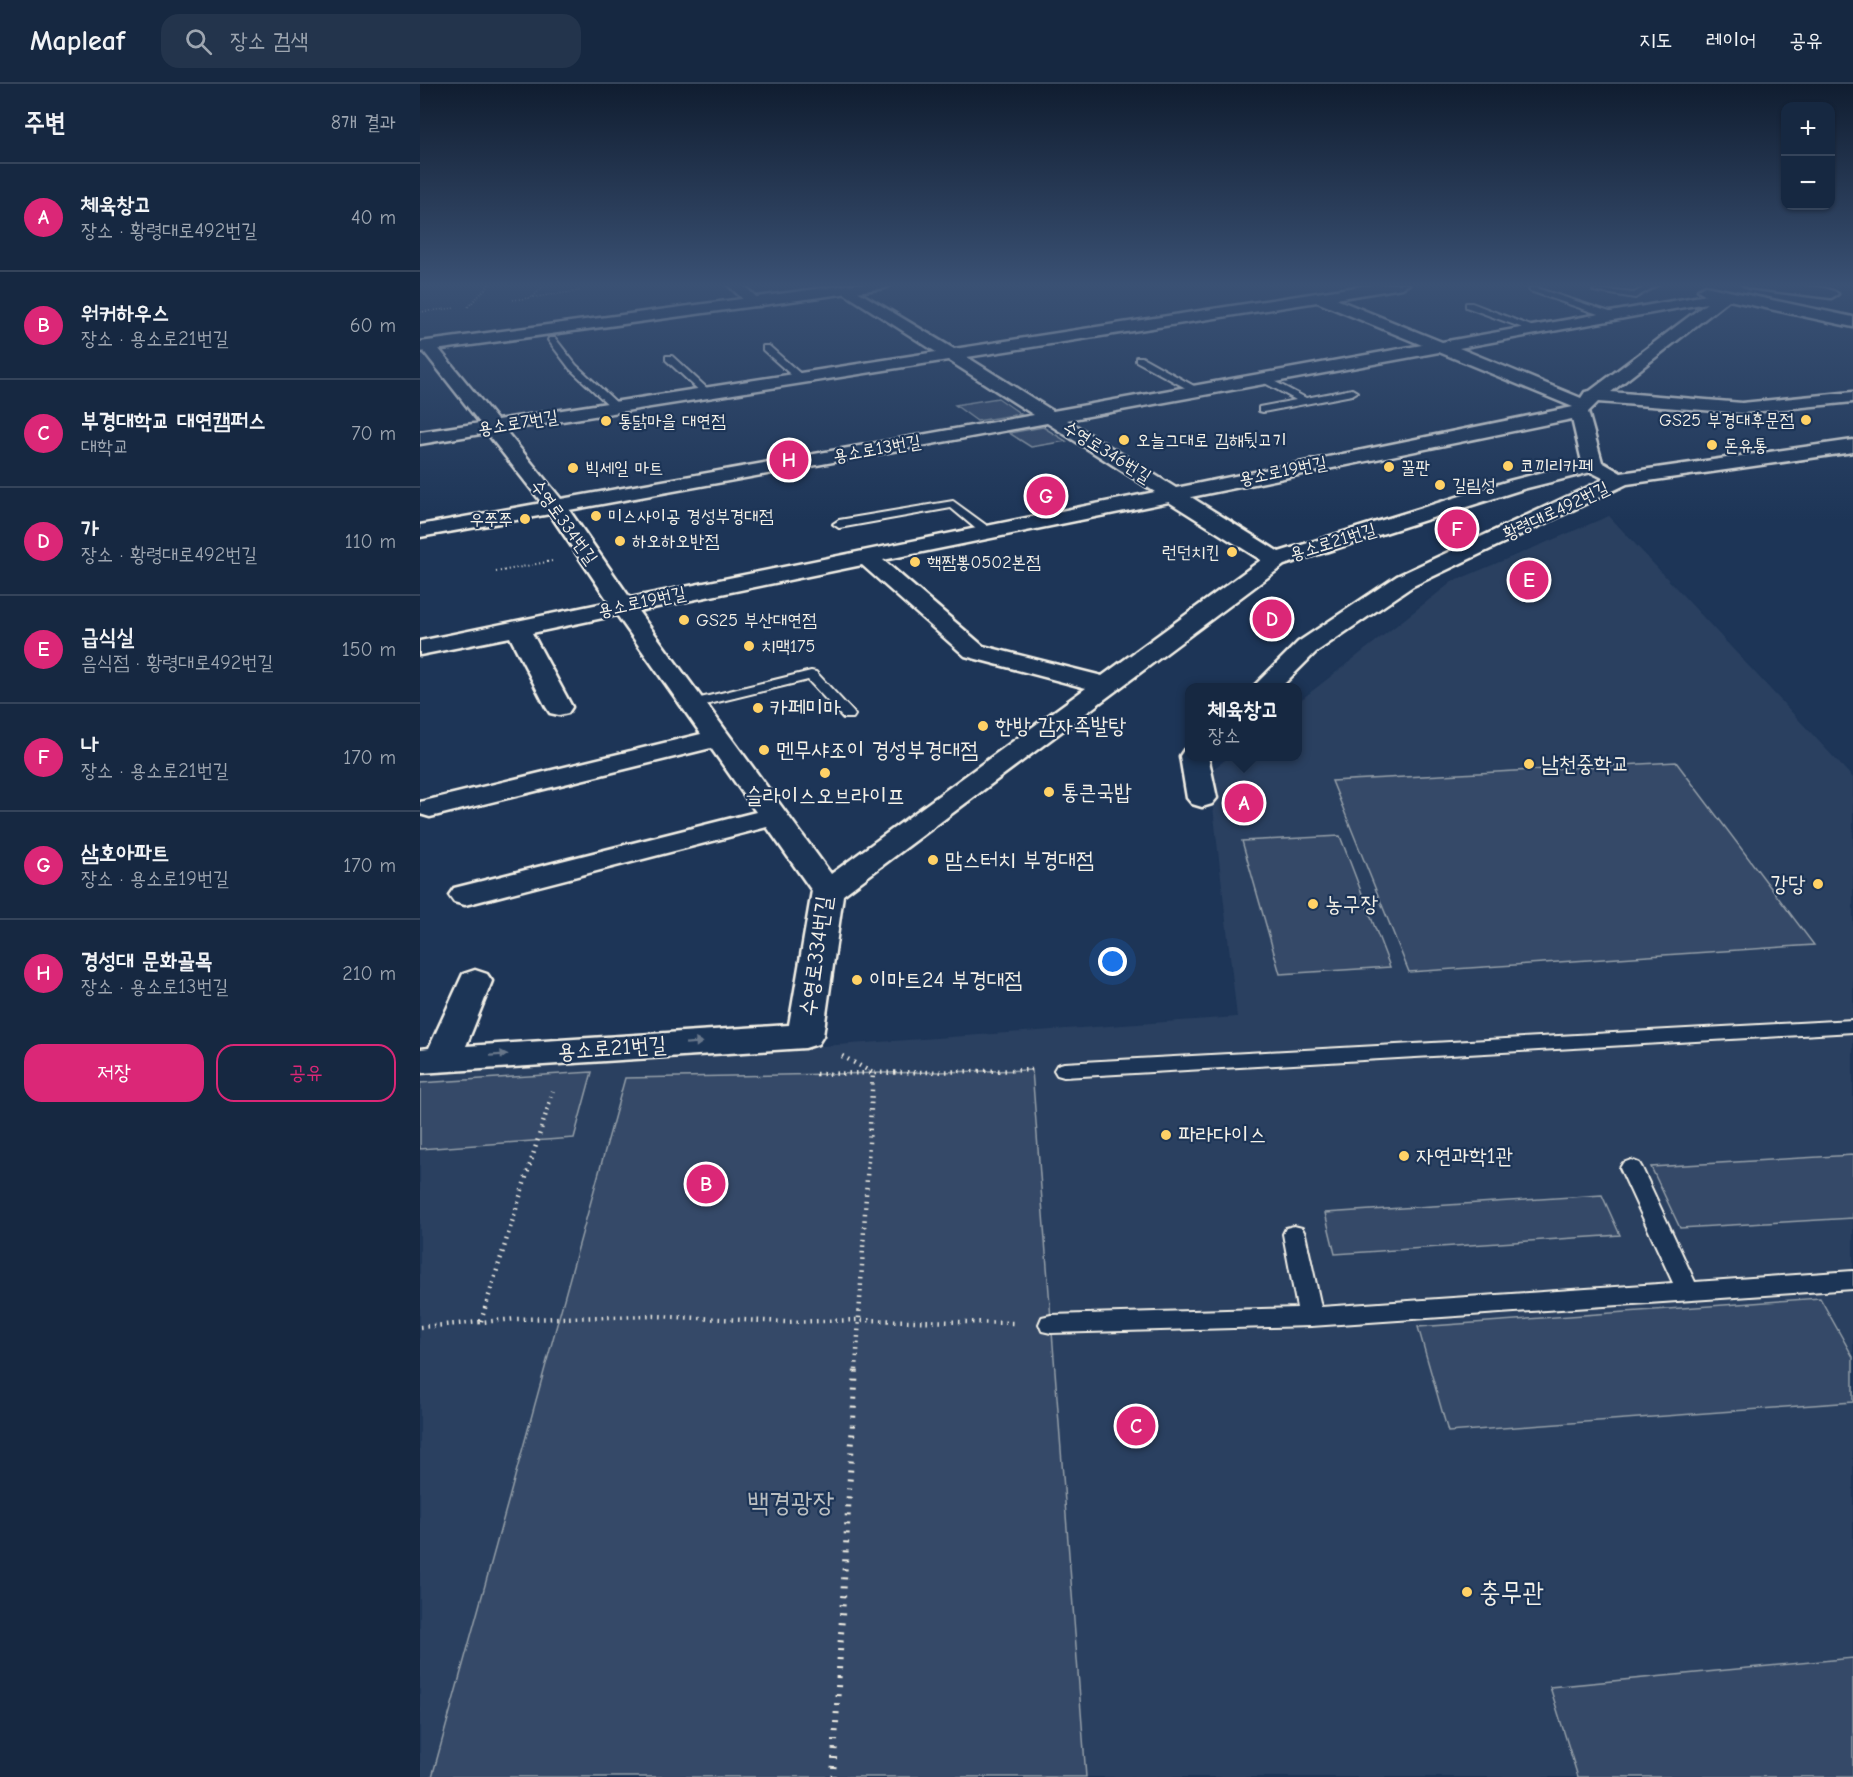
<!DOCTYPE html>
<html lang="ko">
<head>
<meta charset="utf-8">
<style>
  :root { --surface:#162841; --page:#23344c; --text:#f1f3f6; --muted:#9ea6b1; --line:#35445a; --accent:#db2777 }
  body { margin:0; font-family:"Comic Neue","Poor Story",sans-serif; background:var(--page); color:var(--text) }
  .controls { position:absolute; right:18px; top:18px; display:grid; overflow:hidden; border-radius:12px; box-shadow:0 2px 4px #0004 }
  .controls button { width:54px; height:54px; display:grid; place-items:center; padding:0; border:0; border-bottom:2px solid var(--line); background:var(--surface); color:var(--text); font:30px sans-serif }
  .you { position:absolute; left:693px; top:878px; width:21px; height:21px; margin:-15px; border:4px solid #fff; border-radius:50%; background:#1a73e8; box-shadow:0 0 0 9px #1a73e833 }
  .badge { display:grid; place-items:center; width:39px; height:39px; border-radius:50%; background:var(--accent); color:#fff; font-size:20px; font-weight:700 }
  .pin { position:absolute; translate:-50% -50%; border:3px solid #fff; box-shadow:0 2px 6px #0006 }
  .popup { position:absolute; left:765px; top:599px; width:117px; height:78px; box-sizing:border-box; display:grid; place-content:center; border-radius:12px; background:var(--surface); filter:drop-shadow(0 2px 4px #0005); font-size:20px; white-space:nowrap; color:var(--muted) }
  .popup b { font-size:22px; color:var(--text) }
  .popup::after { content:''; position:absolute; left:50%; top:100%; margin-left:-12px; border:12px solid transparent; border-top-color:var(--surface) }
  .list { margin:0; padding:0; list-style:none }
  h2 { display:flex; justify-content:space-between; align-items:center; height:78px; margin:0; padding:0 24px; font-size:26px }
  h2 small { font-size:20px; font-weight:400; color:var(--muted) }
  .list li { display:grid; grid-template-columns:39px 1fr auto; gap:18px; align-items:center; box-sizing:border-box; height:108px; padding:0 24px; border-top:2px solid var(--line) }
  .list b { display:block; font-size:22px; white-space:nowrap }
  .list p { margin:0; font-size:20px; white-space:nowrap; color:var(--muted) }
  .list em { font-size:20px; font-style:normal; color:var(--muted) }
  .actions { display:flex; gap:12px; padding:18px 24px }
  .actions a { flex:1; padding:14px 0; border:2px solid var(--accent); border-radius:18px; text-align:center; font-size:21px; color:var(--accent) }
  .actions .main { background:var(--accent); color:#fff }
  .icon { flex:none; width:33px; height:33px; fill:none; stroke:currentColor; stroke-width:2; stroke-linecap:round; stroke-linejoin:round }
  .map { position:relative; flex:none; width:1433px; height:1693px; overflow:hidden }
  header { display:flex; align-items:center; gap:36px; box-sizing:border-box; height:84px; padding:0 30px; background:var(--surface); border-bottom:2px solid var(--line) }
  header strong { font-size:28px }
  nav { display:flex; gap:33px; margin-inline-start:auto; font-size:21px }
  .search { width:420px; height:54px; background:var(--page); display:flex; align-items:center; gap:15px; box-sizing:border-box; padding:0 21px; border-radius:18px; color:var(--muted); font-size:22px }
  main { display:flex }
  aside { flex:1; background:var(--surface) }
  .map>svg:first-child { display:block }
</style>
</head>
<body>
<header>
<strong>Mapleaf</strong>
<div class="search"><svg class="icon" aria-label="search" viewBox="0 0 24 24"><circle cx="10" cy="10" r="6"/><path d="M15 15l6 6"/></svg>장소 검색</div>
<nav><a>지도</a><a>레이어</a><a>공유</a></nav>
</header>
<main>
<aside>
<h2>주변<small>8개 결과</small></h2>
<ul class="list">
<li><span class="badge">A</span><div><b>체육창고</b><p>장소 · 황령대로492번길</p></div><em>40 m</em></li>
<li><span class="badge">B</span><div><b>워커하우스</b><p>장소 · 용소로21번길</p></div><em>60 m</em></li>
<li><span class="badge">C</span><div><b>부경대학교 대연캠퍼스</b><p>대학교</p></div><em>70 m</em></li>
<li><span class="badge">D</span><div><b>가</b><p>장소 · 황령대로492번길</p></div><em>110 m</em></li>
<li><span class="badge">E</span><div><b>급식실</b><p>음식점 · 황령대로492번길</p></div><em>150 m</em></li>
<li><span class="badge">F</span><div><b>나</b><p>장소 · 용소로21번길</p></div><em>170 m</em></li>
<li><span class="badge">G</span><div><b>삼호아파트</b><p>장소 · 용소로19번길</p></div><em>170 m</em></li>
<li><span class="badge">H</span><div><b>경성대 문화골목</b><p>장소 · 용소로13번길</p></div><em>210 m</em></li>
</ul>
<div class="actions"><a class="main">저장</a><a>공유</a></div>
</aside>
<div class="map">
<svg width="1433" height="1693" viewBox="0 0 1433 1693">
  <rect width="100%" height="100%" fill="#1d3557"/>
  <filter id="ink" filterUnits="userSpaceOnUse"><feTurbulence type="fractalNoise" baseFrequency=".0167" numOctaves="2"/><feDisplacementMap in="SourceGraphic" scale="12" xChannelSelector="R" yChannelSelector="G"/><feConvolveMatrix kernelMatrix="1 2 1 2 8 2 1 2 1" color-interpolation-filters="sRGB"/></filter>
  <g filter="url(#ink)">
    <!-- built -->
    <path fill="#2a4060" d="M1189,432l244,262v999h-1433v-703l817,-57 -28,-245 20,-15 69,-1v-54l154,-120z"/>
    <!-- green -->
    <path fill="#354a67" stroke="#949ea8" stroke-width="1.5" d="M578,314l23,16 -44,7 -22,-16z
      M623,343l23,14 -35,6 -22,-14z
      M1256,678l138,183 -405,27 -77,-191z
      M920,752l50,131 -110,7 -38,-133z
      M612,986l54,707h-654l193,-699z
      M172,988l-18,66 -154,11v-66z
      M1433,1071v63l-173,10 -29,-61z
      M1182,1111l18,40 -285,19 -10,-41z
      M1400,1214l33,59v45l-405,30 -30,-105z
      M1433,1574v119h-275l-28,-90z"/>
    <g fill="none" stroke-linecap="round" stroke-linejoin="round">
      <!-- lane casing -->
      <g stroke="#f4f1e8" stroke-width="4">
        <path id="lane" d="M1230,200h9l-24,14 -42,-7 4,-2 37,4z
          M1113,203l83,27 1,2 -7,2 -80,-27 -1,-2z
          M1046,219h6l69,27 -7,2 -68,-25z
          M129,254h6l21,27 43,40v4h-6l-43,-40 -22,-29z
          M343,262h6l34,30v4h-6l-34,-30z
          M246,272h6l38,35v4h-6l-38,-35z
          M716,273h6l61,34 -8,2 -59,-32z
          M844,292l42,22 46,-9 5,3 -5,3 -89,17 -4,-1v-4l37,-7 -35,-19v-4z
          M533,417l37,27v6h-8l-31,-26 -112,20 -6,-4 6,-4z
          M391,587l5,1 37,40 2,3 -2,3h-10l-35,-38 -115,28 -7,-4 2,-3z
          M1433,936v12l-789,45 -7,-2 -3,-5 3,-5 7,-2z
          M1211,1076l8,3 3,5 53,114 158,-11v18l-542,37 -260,7 -9,-2 -3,-7 3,-7 9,-2 246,-7 -14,-74 3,-6 8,-2 8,2 3,6 16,73 352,-24 -53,-115 3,-5z"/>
      </g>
      <!-- street casing -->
      <g stroke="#f4f1e8" stroke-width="5">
        <path id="street" d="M307,200h15l21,19 -3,3h-10z
          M955,200h34l-7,4 -66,11 106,43 264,-47 -8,-5 7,-4 148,31v10l-124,-27 -118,92 131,11 111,-11v10l-111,11 -144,-11 -10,10 14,50 19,11 232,-33v12l-226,32 -214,102 -97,66 -36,36h-28l46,-46 99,-66 208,-97 -14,-7 -68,17 -239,76 -441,330 -20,141 -5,8 -13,4 -385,25v-24l9,-1 34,-74 12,-4 12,4 5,7 -26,65 323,-21 23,-134 -45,-64 -302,78 -11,-3 -5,-7 5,-7 302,-76 -45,-64 -281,69 -10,-3v-12l281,-68 -84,-119 -85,18 40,74 -4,6 -9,2 -9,-2 -4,-6 -36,-70 -90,18v-14l189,-39 -59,-88 -130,23v-12l122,-22 -55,-70 -67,11v-12l60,-9 -58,-74 -2,-3 2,-3h12l63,77 439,-68 -94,-60 -2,-3 7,-4 107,64zM897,218l105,43 -369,66 -86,-54zM1287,219l-117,88 -5,1 -4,6 -122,-50zM1019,268l134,55 -397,81 -109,-68zM528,276l86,55 -473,84 -56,-69zM1152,335l10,43 -73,19 -230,71 -88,-55zM627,339l108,69 -525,106 -61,-88zM749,418l92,58 -159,116 -119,-30 -100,-86zM442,481l103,91 121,32 -255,186 -193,-263z
          M770,665v7h18l9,42 -5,6 -10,3 -10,-3 -5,-6 -7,-42 4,-6z"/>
      </g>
      <!-- secondary casing -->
      <g stroke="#f4f1e8" stroke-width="5">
        <path id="secondary" d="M434,200h38l-7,4 -465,64v-10z
          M1322,200c18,0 86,-1 96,10l-7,4 -82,-10z"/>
      </g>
      <!-- path-far3 -->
      <path stroke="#f4f1e8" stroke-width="1.5" stroke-dasharray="1 2" stroke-linecap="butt" d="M113,213l12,-13
        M93,216l67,-9
        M48,223l22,-23
        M0,228l35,-4"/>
      <!-- path-far2 -->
      <path stroke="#f4f1e8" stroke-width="2" stroke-dasharray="1 3" stroke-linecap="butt" d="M76,488l56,-11"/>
      <!-- path-far1 -->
      <path stroke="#f4f1e8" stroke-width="4.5" stroke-dasharray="1.5 5" stroke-linecap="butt" d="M422,972l31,17 -17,297
        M396,990l217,-4
        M61,1237l72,-230
        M0,1243l97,-8 138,-3 131,6 72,-2 158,3"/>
      <!-- path -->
      <path stroke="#f4f1e8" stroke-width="6" stroke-dasharray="2 7" stroke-linecap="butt" d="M413,1693l23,-409"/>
      <!-- lane -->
      <use href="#lane" fill="#1d3557" fill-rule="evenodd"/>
      <!-- street -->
      <use href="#street" fill="#1d3557" fill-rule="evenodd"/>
      <!-- secondary -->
      <use href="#secondary" fill="#1d3557" fill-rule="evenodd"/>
    </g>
    <!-- one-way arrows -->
    <defs><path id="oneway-solid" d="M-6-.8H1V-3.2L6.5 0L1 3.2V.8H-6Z" transform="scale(1.5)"/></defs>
    <g fill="#68778a">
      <use href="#oneway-solid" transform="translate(274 959) rotate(-4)"/>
      <use href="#oneway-solid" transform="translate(79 971) rotate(-4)"/>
    </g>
  </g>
  <!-- sky -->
  <linearGradient id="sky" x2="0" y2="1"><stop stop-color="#101d30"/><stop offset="0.46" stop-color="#3a5174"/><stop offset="1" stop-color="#3a5174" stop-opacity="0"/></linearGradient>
  <rect width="1433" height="437" fill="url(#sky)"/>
  <!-- markers -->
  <g fill="#ffd166" stroke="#1d3557" stroke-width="2">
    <circle cx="1386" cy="336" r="6"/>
    <circle cx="186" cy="337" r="6"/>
    <circle cx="704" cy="356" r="6"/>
    <circle cx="1292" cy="361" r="6"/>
    <circle cx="1088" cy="382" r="6"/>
    <circle cx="969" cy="383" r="6"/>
    <circle cx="153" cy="384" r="6"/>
    <circle cx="1020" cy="401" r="6"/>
    <circle cx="176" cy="432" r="6"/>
    <circle cx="105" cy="435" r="6"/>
    <circle cx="200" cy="457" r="6"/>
    <circle cx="812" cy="468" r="6"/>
    <circle cx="495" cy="478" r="6"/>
    <circle cx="264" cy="536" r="6"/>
    <circle cx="329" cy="562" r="6"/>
    <circle cx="338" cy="624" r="6"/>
    <circle cx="563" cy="642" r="6"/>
    <circle cx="344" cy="666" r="6"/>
    <circle cx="1109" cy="680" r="6"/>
    <circle cx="405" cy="689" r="6"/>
    <circle cx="629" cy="708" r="6"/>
    <circle cx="513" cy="776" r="6"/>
    <circle cx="1398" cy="800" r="6"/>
    <circle cx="893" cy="820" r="6"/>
    <circle cx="437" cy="896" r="6"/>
    <circle cx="746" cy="1051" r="6"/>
    <circle cx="984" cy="1072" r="6"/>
    <circle cx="1047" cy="1508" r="6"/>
  </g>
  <g text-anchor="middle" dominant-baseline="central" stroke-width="4.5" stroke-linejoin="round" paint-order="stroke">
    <!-- far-poi labels -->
    <g font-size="18" fill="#f4f1e8" stroke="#1d3557" text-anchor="start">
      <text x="1374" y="336" text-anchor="end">GS25 부경대후문점</text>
      <text x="198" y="337">통닭마을 대연점</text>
      <text x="716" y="356">오늘그대로 김해뒷고기</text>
      <text x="1304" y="361">돈유통</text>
      <text x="1100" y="382">코끼리카페</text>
      <text x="981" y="383">꿀판</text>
      <text x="165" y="384">빅세일 마트</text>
      <text x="1032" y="401">길림성</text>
      <text x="188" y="432">미스사이공 경성부경대점</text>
      <text x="93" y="435" text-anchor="end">우쭈쭈</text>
      <text x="212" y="457">하오하오반점</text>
      <text x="800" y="468" text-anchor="end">런던치킨</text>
      <text x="507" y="478">핵짬뽕0502본점</text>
      <text x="276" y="536">GS25 부산대연점</text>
      <text x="341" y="562">치맥175</text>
    </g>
    <!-- far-street labels -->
    <g font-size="18" fill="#f4f1e8" stroke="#1d3557">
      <text transform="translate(98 339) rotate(-9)">용소로7번길</text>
      <text transform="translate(457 365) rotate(-10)">용소로13번길</text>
      <text transform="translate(687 368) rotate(32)">수영로346번길</text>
      <text transform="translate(863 387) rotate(-11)">용소로19번길</text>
      <text transform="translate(1136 427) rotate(-25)">황령대로492번길</text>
      <text transform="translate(144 438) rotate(54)">수영로334번길</text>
      <text transform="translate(913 458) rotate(-17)">용소로21번길</text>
      <text transform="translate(222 518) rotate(-12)">용소로19번길</text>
    </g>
    <!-- poi labels -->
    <g font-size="22" fill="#f4f1e8" stroke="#1d3557" text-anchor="start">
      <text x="350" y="624">카페미마</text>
      <text x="575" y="642">한방 감자족발탕</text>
      <text x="356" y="666">멘무샤조이 경성부경대점</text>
      <text x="1121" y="680">남천중학교</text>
      <text x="641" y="708">통큰국밥</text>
      <text x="405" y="712" text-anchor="middle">슬라이스오브라이프</text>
      <text x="525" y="776">맘스터치 부경대점</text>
      <text x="1386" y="800" text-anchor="end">강당</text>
      <text x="905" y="820">농구장</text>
      <text x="449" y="896">이마트24 부경대점</text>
      <text x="758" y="1051">파라다이스</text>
      <text x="996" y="1072">자연과학1관</text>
    </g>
    <!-- street labels -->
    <g font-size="22" fill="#f4f1e8" stroke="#1d3557">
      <text transform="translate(396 872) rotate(-82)">수영로334번길</text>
      <text transform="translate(192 964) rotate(-4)">용소로21번길</text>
    </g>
    <!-- near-park labels -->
    <g font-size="27" fill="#bbbfc1" stroke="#1d3557">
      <text x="371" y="1418">백경광장</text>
    </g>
    <!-- near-poi labels -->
    <g font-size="27" fill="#f4f1e8" stroke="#1d3557" text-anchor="start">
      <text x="1059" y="1508">충무관</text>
    </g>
  </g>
</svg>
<div class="controls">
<button>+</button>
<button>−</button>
</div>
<div class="you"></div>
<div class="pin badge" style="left:824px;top:719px">A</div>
<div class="popup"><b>체육창고</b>장소</div>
<div class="pin badge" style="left:286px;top:1100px">B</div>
<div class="pin badge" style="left:716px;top:1342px">C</div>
<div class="pin badge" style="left:852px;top:535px">D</div>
<div class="pin badge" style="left:1109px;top:496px">E</div>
<div class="pin badge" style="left:1037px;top:445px">F</div>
<div class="pin badge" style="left:626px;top:412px">G</div>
<div class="pin badge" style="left:369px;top:376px">H</div>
</div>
</main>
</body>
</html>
